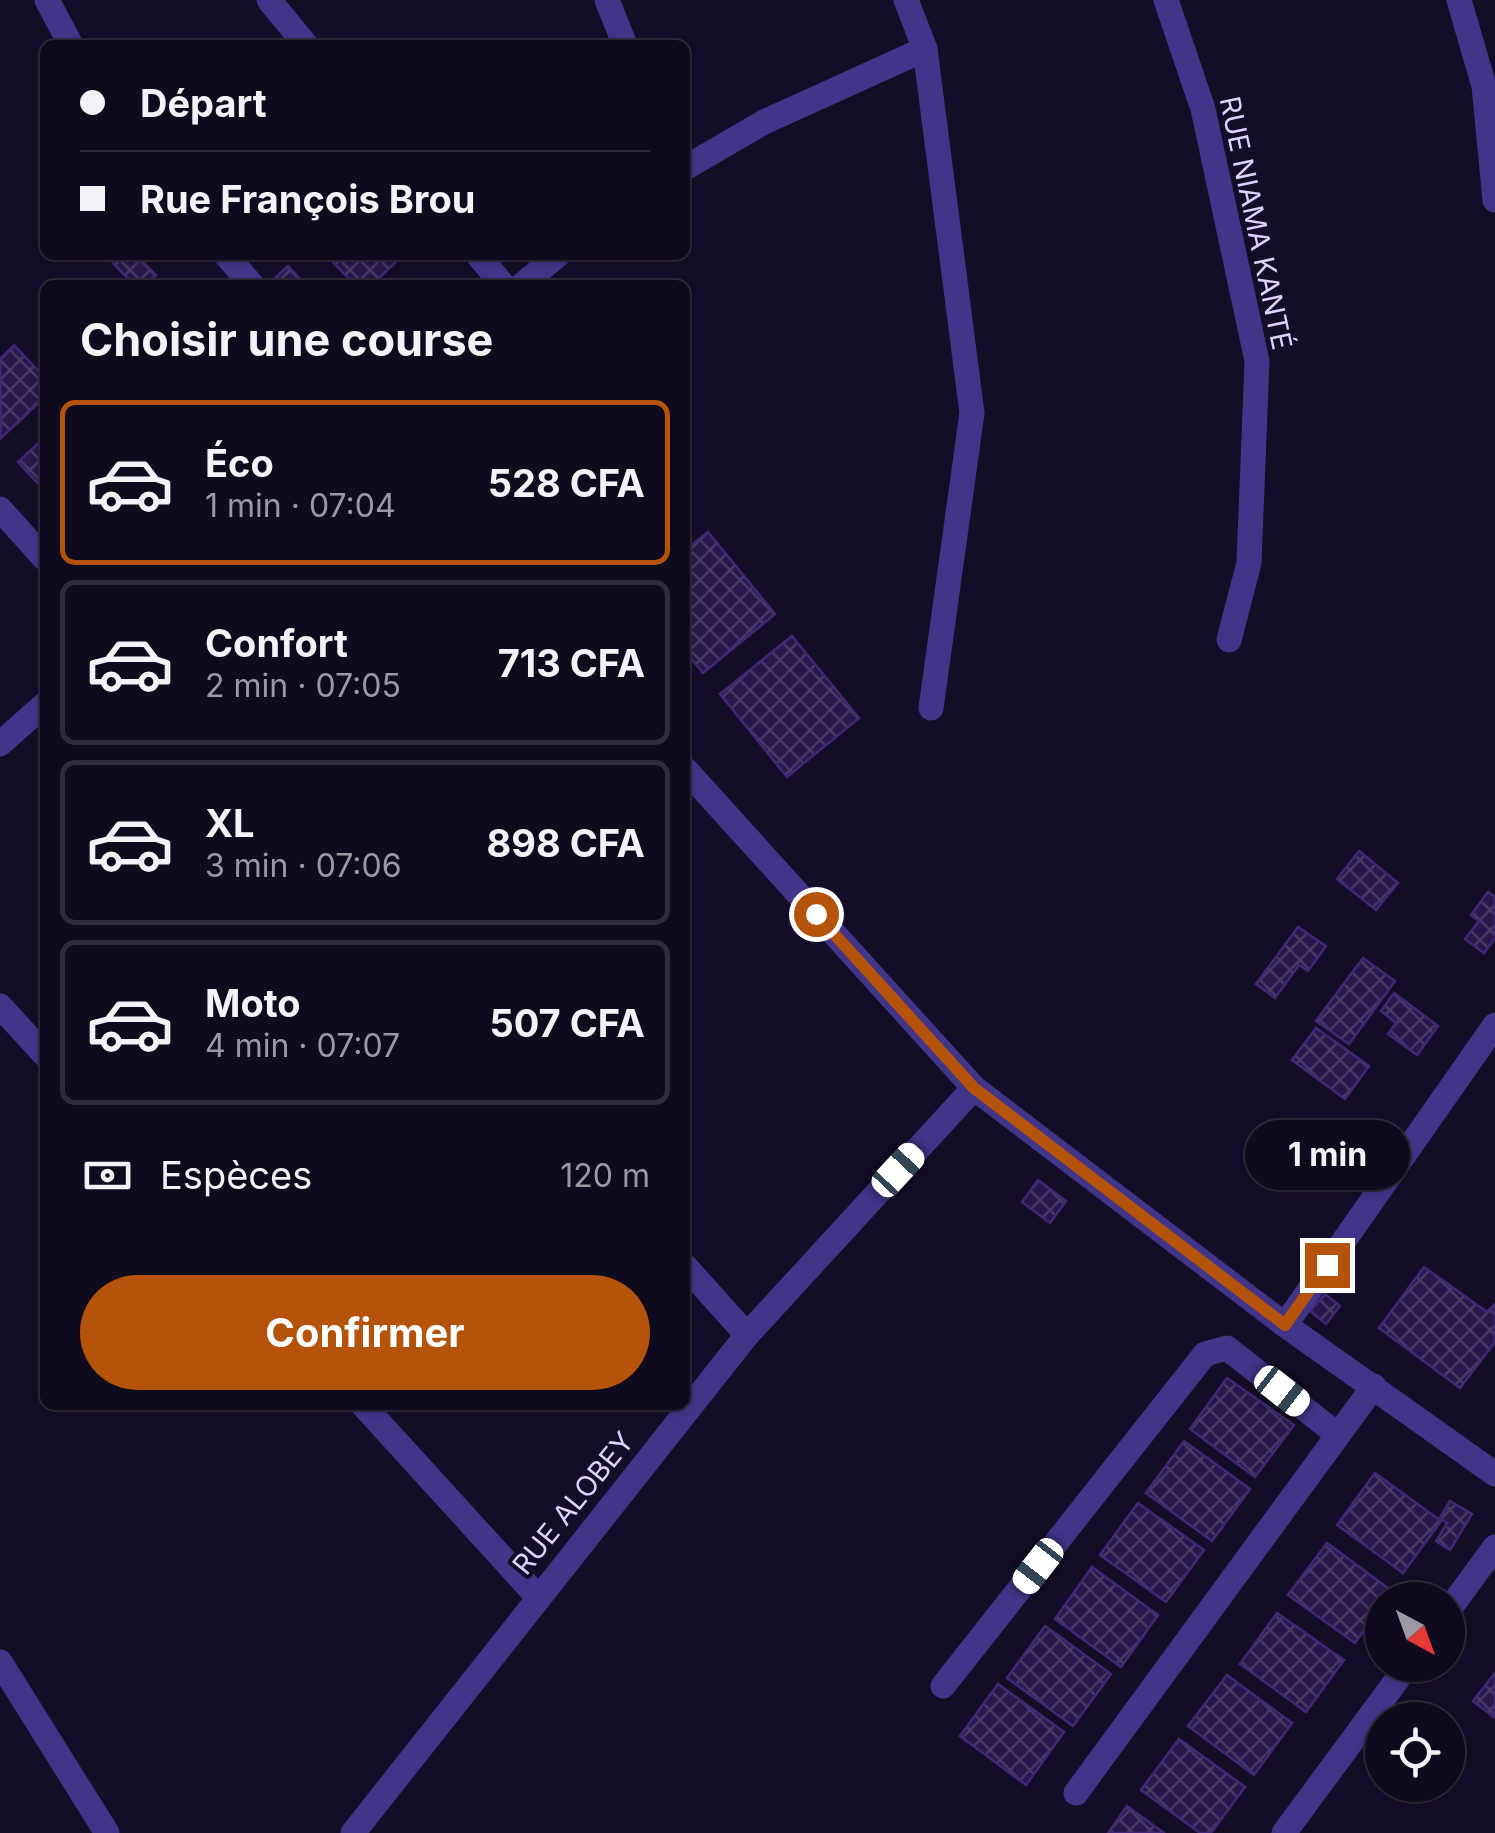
<!DOCTYPE html>
<html lang="fr">
<head>
<meta charset="utf-8">
<style>
  :root { --surface:#0f0a1d; --page:#1d182a; --text:#f1f3f6; --muted:#9b9aa4; --line:#2f2b3b; --accent:#b45309 }
  body { margin:0; font-family:Inter,sans-serif; background:var(--page); color:var(--text); height:100vh; display:flex; flex-direction:column; font-size:38px; white-space:nowrap }
  * { box-sizing:border-box; margin:0 }
  p { font-size:32px; color:var(--muted) }
  .icon { flex:none; width:55px; height:55px; fill:none; stroke:currentColor; stroke-width:2; stroke-linecap:round; stroke-linejoin:round }
  .map { position:relative; flex:1; overflow:hidden }
  .details { position:absolute; left:40px; top:280px; width:650px; height:1130px; display:flex; flex-direction:column; background:var(--surface); border-radius:15px; box-shadow:0 2px 8px #0004,0 0 0 2px var(--line) }
  .details>* { flex:none }
  .hud { position:absolute; left:40px; top:40px; width:650px; height:220px; border-radius:15px; box-shadow:0 2px 8px #0004,0 0 0 2px var(--line); display:grid; align-content:center; height:220px; padding:0 40px; background:var(--surface) }
  .needle { width:65px; rotate:139deg }
  .controls { position:absolute; left:1365px; top:1582px; display:grid; gap:20px }
  .controls a { display:grid; place-items:center; width:100px; height:100px; border-radius:50%; background:var(--surface); box-shadow:0 2px 8px #0004,0 0 0 2px var(--line); font-size:50px }
  .end { position:absolute; width:45px; height:45px; margin:-22px; border:12px solid #b45309; background:#fff; box-shadow:0 0 0 5px #fff }
  .from { border-radius:50% }
  .bubble { position:absolute; height:70px; border-radius:35px; background:var(--surface); box-shadow:0 2px 8px #0004,0 0 0 2px var(--line); font-size:32px; font-weight:700; line-height:70px; text-align:center }
  .car { position:absolute; width:30px; height:60px; margin:-30px -15px; border-radius:12px; box-shadow:0 0 8px 2px #0007; background:linear-gradient(#fff 24%,#345 0 40%,#fff 0 76%,#345 0 86%,#fff 0) }
  .hud b { display:flex; align-items:center; gap:35px; height:95px; font-size:38px }
  .hud b+b { border-top:2px solid var(--line) }
  .hud i { width:25px; height:25px; background:var(--text) }
  ul { padding:0; list-style:none }
  li { display:flex; align-items:center; gap:30px; height:165px; margin:0 20px 15px; padding:0 20px; border:5px solid var(--line); border-radius:15px }
  li div { flex:1 }
  li b { display:block; font-size:38px }
  li em { font-style:normal; font-weight:700 }
  li.selected { border-color:var(--accent) }
  li>.icon { width:90px; height:90px; stroke-width:1.5 }
  h2 { padding:0 40px; font-size:45px; line-height:120px }
  .pay { display:flex; align-items:center; gap:25px; height:110px; padding:0 40px; font-size:38px }
  .pay p { margin-inline-start:auto }
  .cta { display:flex; gap:20px; margin-top:auto; padding:20px 40px }
  .cta a { flex:1; height:115px; border-radius:60px; background:var(--accent); color:#fff; font-size:40px; font-weight:700; line-height:115px; text-align:center }
  .map>svg:first-child { display:block }
</style>
</head>
<body>
<div class="map">
<svg width="1495" height="1833" viewBox="0 0 1495 1833">
  <defs>
    <pattern id="building-cross-hatch" width="8" height="8" patternUnits="userSpaceOnUse" patternTransform="scale(2.5)"><rect width="8" height="8" fill="#271849"/><path d="M0 0l8 8M0 8l8-8" fill="none" stroke="#463964"/></pattern>
  </defs>
  <rect width="100%" height="100%" fill="#140d27"/>
  <!-- building -->
  <g fill="url(#building-cross-hatch)" stroke="#402877" stroke-width="2.5">
    <path d="M121 255H136L156 275 146 285H134L113 263Z"/>
    <path d="M326 255H403L372 285H355Z"/>
    <path d="M288 266 306 285H283L276 277Z"/>
    <path d="M14 345 45 378V397L1 438 0 359Z"/>
    <path d="M45 437V491L18 462Z"/>
    <path d="M708 532 775 614 703 673 685 651V550Z"/>
    <path d="M792 636 859 718 787 777 720 694Z"/>
    <path d="M1359 851 1398 883 1376 910 1337 879Z"/>
    <path d="M1488 892 1495 897V938L1484 953 1465 939 1479 921 1471 915Z"/>
    <path d="M1298 927 1326 946 1308 971 1299 965 1275 998 1256 984Z"/>
    <path d="M1363 958 1395 981 1349 1044 1316 1021Z"/>
    <path d="M1394 993 1438 1026 1417 1055 1388 1034 1396 1023 1381 1011Z"/>
    <path d="M1316 1028 1369 1066 1345 1099 1292 1060Z"/>
    <path d="M1038 1180 1066 1201 1050 1223 1022 1202Z"/>
    <path d="M1424 1267 1487 1312 1495 1304V1342L1460 1388 1379 1328Z"/>
    <path d="M1325 1294 1340 1306 1326 1324 1310 1311Z"/>
    <path d="M1227 1378 1294 1425 1255 1477 1190 1429Z"/>
    <path d="M1184 1441 1250 1489 1212 1541 1146 1493Z"/>
    <path d="M1375 1473 1441 1521 1403 1573 1337 1525Z"/>
    <path d="M1450 1501 1472 1514 1450 1550 1436 1541 1447 1523 1440 1518Z"/>
    <path d="M1138 1503 1204 1550 1166 1602 1100 1555Z"/>
    <path d="M1327 1543 1392 1591 1355 1643 1288 1595Z"/>
    <path d="M1092 1567 1158 1615 1121 1667 1055 1619Z"/>
    <path d="M1277 1613 1344 1660 1306 1712 1240 1664Z"/>
    <path d="M1045 1626 1111 1674 1073 1726 1007 1678Z"/>
    <path d="M1495 1673V1718L1473 1701Z"/>
    <path d="M1227 1675 1292 1723 1254 1775 1188 1726Z"/>
    <path d="M998 1684 1064 1732 1026 1785 960 1736Z"/>
    <path d="M1179 1739 1245 1787 1211 1833H1200L1141 1790Z"/>
    <path d="M1127 1806 1164 1833H1108Z"/>
  </g>
  <g fill="none" stroke-linecap="round" stroke-linejoin="round">
    <!-- minor -->
    <g stroke="#403589" stroke-width="25">
      <path d="M47 0 71 45"/>
      <path d="M269 0 306 45"/>
      <path d="M607 0 625 45"/>
      <path d="M906 0 925 49 972 413 931 708"/>
      <path d="M1166 0 1203 109 1257 361 1249 563 1229 640"/>
      <path d="M1459 0 1484 86 1495 200"/>
      <path d="M685 168 764 122 925 49"/>
      <path d="M226 255 252 285"/>
      <path d="M478 255 503 285"/>
      <path d="M522 285 558 255"/>
      <path d="M0 509 45 559"/>
      <path d="M0 744 45 704"/>
      <path d="M685 769 974 1088 1285 1325 1495 1474"/>
      <path d="M0 1006 45 1055"/>
      <path d="M685 1266 747 1335"/>
      <path d="M1285 1325 1495 1025"/>
      <path d="M363 1405 537 1596"/>
      <path d="M1448 1611 1495 1547"/>
      <path d="M0 1662 107 1833"/>
      <path d="M943 1686 1205 1354 1227 1348 1338 1435"/>
      <path d="M1076 1793 1374 1386"/>
      <path d="M353 1833 747 1335 974 1088"/>
      <path d="M1284 1833 1408 1665"/>
    </g>
  </g>
  <g fill="none" stroke-linecap="round" stroke-linejoin="round">
    <!-- route -->
    <path stroke="#b45309" stroke-width="12" d="M816 914 974 1088 1285 1325 1327 1265"/>
  </g>
  <g text-anchor="middle" dominant-baseline="central" stroke-width="8" stroke-linejoin="round" paint-order="stroke">
    <!-- street labels -->
    <g font-size="28" fill="#ddd3ff" stroke="#140d27">
      <text transform="translate(1256 223) rotate(78)">RUE NIAMA KANTÉ</text>
      <text transform="translate(573 1503) rotate(-51)">RUE ALOBEY</text>
    </g>
  </g>
</svg>
<div class="controls">
<a><svg class="needle" viewBox="-14 -14 28 28"><path d="M0-13l5 13h-10z" fill="#e53935"/><path d="M0 13l5-13h-10z" fill="#9b9aa4"/></svg></a>
<a><svg class="icon" aria-label="locate" viewBox="0 0 24 24"><circle cx="12" cy="12" r="6"/><path d="M12 2v4M12 18v4M2 12h4M18 12h4"/></svg></a>
</div>
<i class="end from" style="left:816px;top:914px"></i>
<i class="end" style="left:1327px;top:1265px"></i>
<div class="bubble" style="left:1245px;top:1120px;width:165px">1 min</div>
<i class="car" style="left:898px;top:1170px;rotate:43deg"></i>
<i class="car" style="left:1282px;top:1391px;rotate:128deg"></i>
<i class="car" style="left:1038px;top:1566px;rotate:218deg"></i>
<div class="hud">
<b><i class="from"></i>Départ</b>
<b><i></i>Rue François Brou</b>
</div>
<section class="details">
<h2>Choisir une course</h2>
<ul>
<li class="selected"><svg class="icon" aria-label="car" viewBox="0 0 24 24"><path d="M5 17H2v-5l4-1 3-4h7l3 4 3 1v5h-3M9 17h6M6 11h13"/><circle cx="7" cy="17" r="2"/><circle cx="17" cy="17" r="2"/></svg><div><b>Éco</b><p>1 min · 07:04</p></div><em>528 CFA</em></li>
<li><svg class="icon" aria-label="car" viewBox="0 0 24 24"><path d="M5 17H2v-5l4-1 3-4h7l3 4 3 1v5h-3M9 17h6M6 11h13"/><circle cx="7" cy="17" r="2"/><circle cx="17" cy="17" r="2"/></svg><div><b>Confort</b><p>2 min · 07:05</p></div><em>713 CFA</em></li>
<li><svg class="icon" aria-label="car" viewBox="0 0 24 24"><path d="M5 17H2v-5l4-1 3-4h7l3 4 3 1v5h-3M9 17h6M6 11h13"/><circle cx="7" cy="17" r="2"/><circle cx="17" cy="17" r="2"/></svg><div><b>XL</b><p>3 min · 07:06</p></div><em>898 CFA</em></li>
<li><svg class="icon" aria-label="car" viewBox="0 0 24 24"><path d="M5 17H2v-5l4-1 3-4h7l3 4 3 1v5h-3M9 17h6M6 11h13"/><circle cx="7" cy="17" r="2"/><circle cx="17" cy="17" r="2"/></svg><div><b>Moto</b><p>4 min · 07:07</p></div><em>507 CFA</em></li>
</ul>
<div class="pay"><svg class="icon" aria-label="cash" viewBox="0 0 24 24"><path d="M3 7h18v10H3z"/><circle cx="12" cy="12" r="2"/></svg>Espèces<p>120 m</p></div>
<div class="cta"><a>Confirmer</a></div>
</section>
</div>
</body>
</html>
